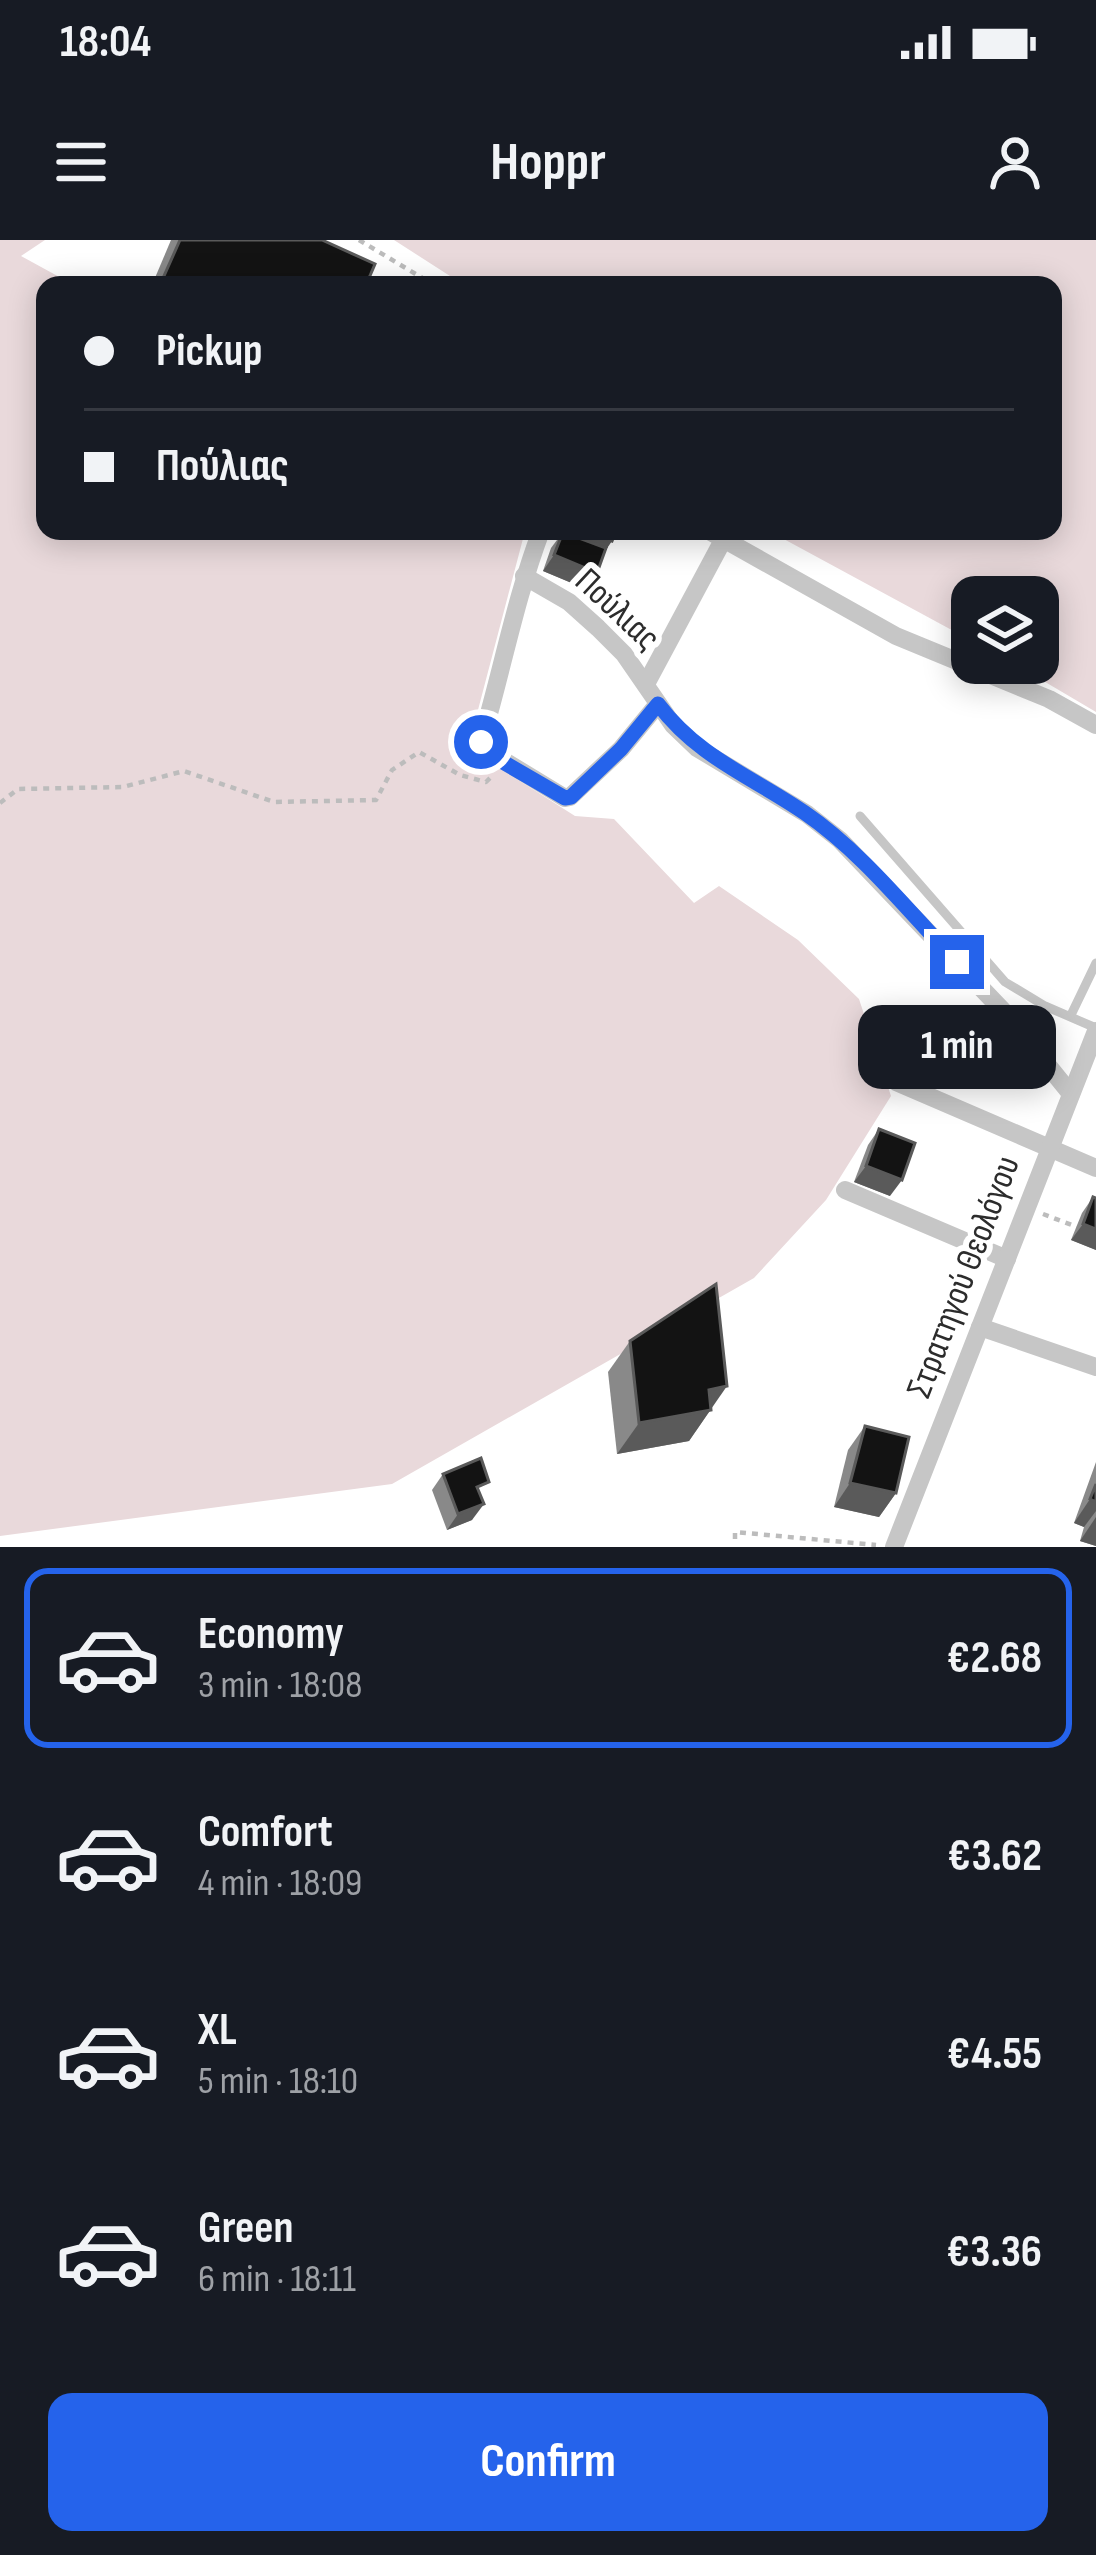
<!DOCTYPE html>
<html lang="en">
<head>
<meta charset="utf-8">
<style>
  :root { --surface:#171b24; --page:#20242c; --text:#f1f3f6; --muted:#9ea1a6; --line:#363941; --accent:#2563eb }
  body { margin:0; font-family:"Sofia Sans Condensed",sans-serif; background:var(--page); color:var(--text); height:100vh; display:flex; flex-direction:column; font-size:45px; white-space:nowrap }
  * { box-sizing:border-box; margin:0 }
  p { font-size:39px; color:var(--muted) }
  .icon { flex:none; width:66px; height:66px; fill:none; stroke:currentColor; stroke-width:2; stroke-linecap:round; stroke-linejoin:round }
  .map { position:relative; height:1307px; overflow:hidden }
  .drawer { display:flex; flex-direction:column; background:var(--surface); flex:1 }
  .drawer>* { flex:none }
  .guide { position:absolute; left:36px; top:36px; width:1026px; height:264px; border-radius:24px; box-shadow:0 6px 30px #0003; display:grid; align-content:center; height:264px; padding:0 48px; background:var(--surface) }
  .fabs { position:absolute; left:951px; top:336px; display:grid; gap:24px }
  .fabs a { display:grid; place-items:center; width:108px; height:108px; border-radius:24px; background:var(--surface); box-shadow:0 6px 30px #0003; font-size:60px }
  .end { position:absolute; width:54px; height:54px; margin:-27px; border:15px solid #2563eb; background:#fff; box-shadow:0 0 0 6px #fff }
  .from { border-radius:50% }
  .bubble { position:absolute; height:84px; border-radius:24px; background:var(--surface); box-shadow:0 6px 30px #0003; font-size:39px; font-weight:700; line-height:84px; text-align:center }
  .guide b { display:flex; align-items:center; gap:42px; height:114px; font-size:45px }
  .guide b+b { border-top:3px solid var(--line) }
  .guide i { width:30px; height:30px; background:var(--text) }
  ul { padding:21px 0 0; list-style:none }
  li { display:flex; align-items:center; gap:36px; height:180px; margin:0 24px 18px; padding:0 24px; border:6px solid transparent; border-radius:24px }
  li div { flex:1 }
  li b { display:block; font-size:45px }
  li em { font-style:normal; font-weight:700 }
  li.active { border-color:var(--accent) }
  li>.icon { width:108px; height:108px; stroke-width:1.5 }
  .button { display:flex; gap:24px; margin-top:auto; padding:24px 48px }
  .button a { flex:1; height:138px; border-radius:24px; background:var(--accent); color:#fff; font-size:48px; font-weight:700; line-height:138px; text-align:center }
  .status { display:flex; justify-content:space-between; align-items:center; height:84px; padding:0 60px; background:var(--surface); direction:ltr }
  .status svg { height:33px; fill:currentColor }
  header { display:flex; justify-content:space-between; align-items:center; height:156px; padding:0 48px; background:var(--surface); font-size:54px; font-weight:700 }
  .map>svg:first-child { display:block }
</style>
</head>
<body>
<div class="status"><b>18:04</b><svg viewBox="0 0 49 12"><path d="M0 12V9h3v3zM5 12V6h3v6zM10 12V3h3v9zM15 12V0h3v12zM26 1h20v11H26zM47 4h2v5h-2z"/></svg></div>
<header><svg class="icon" aria-label="menu" viewBox="0 0 24 24"><path d="M4 6h16M4 12h16M4 18h16"/></svg>Hoppr<svg class="icon" aria-label="person" viewBox="0 0 24 24"><circle cx="12" cy="8" r="4"/><path d="M4 21q1-7 8-7t8 7"/></svg></header>
<div class="map">
<svg width="1096" height="1307" viewBox="0 0 1096 1307">
  <rect width="100%" height="100%" fill="#fff"/>
  <!-- green -->
  <g fill="#e9d9db">
    <path d="M0 0H45L21 16 74 45H45V291H525L468 508 575 576 614 579 694 663 719 646 798 700 859 759 891 856 826 960 754 1038 392 1244 0 1296Z"/>
    <path d="M394 0H1096V472L1013 423H1038V357H972V401L769 291H1053V45H464Z"/>
  </g>
  <g fill="none" stroke-linecap="round" stroke-linejoin="round">
    <!-- path -->
    <g stroke="#bcbcbc" stroke-width="4.5" stroke-dasharray="6 6" stroke-linecap="butt">
      <path d="M359 0 434 45"/>
      <path d="M0 563 18 549 123 547 184 531 274 562 376 560 392 530 419 512 460 535 486 542 491 537"/>
      <path d="M1043 974 1077 987"/>
      <path d="M735 1299V1292L876 1305"/>
    </g>
    <!-- lane -->
    <g stroke="#c6c6c6" stroke-width="9">
      <path d="M860 576 1005 742 1045 766 1096 788"/>
      <path d="M1071 775 1096 723"/>
    </g>
    <!-- street -->
    <g stroke="#c6c6c6" stroke-width="18">
      <path d="M541 291C515 360 502 431 481 502L483 508 565 558 570 557 621 509 658 464"/>
      <path d="M709 291 896 396 1049 459 1096 485"/>
      <path d="M524 336 569 362 598 388 624 414 673 485 697 508 807 574 840 600 1007 775 1071 854"/>
      <path d="M646 444 722 302"/>
      <path d="M896 842 1096 928"/>
      <path d="M845 950 1007 1019"/>
      <path d="M980 1087 1096 1127"/>
      <path d="M894 1307 1096 791"/>
    </g>
  </g>
  <!-- wall -->
  <g fill="#898989">
    <path d="M171 0H322L366 45H152Z"/>
    <path d="M555 291H616L586 349 543 331 551 308 557 300 552 299Z"/>
    <path d="M879 889 890 956 854 942 868 905Z"/>
    <path d="M1093 957 1096 1010 1071 1000 1082 973Z"/>
    <path d="M630 1101 711 1169 689 1201 617 1214 608 1132Z"/>
    <path d="M865 1186 896 1253 879 1277 834 1267 848 1210Z"/>
    <path d="M1096 1222V1306L1080 1301 1084 1287 1074 1283Z"/>
    <path d="M443 1234 480 1255 472 1280 447 1290 432 1250Z"/>
  </g>
  <!-- shaded-wall -->
  <g fill="#5a5a5a">
    <path d="M557 291H586L612 301 601 317 563 292 557 300 552 299Z"/>
    <path d="M554 315 597 333 586 349 543 331Z"/>
    <path d="M866 926 902 940 890 956 854 942Z"/>
    <path d="M1083 984 1096 989V1010L1071 1000Z"/>
    <path d="M727 1146 689 1201 617 1214 639 1183 709 1150Z"/>
    <path d="M850 1243 896 1253 879 1277 834 1267Z"/>
    <path d="M1090 1259 1096 1262V1271L1084 1287 1074 1283Z"/>
    <path d="M484 1264 472 1280 447 1290 458 1274Z"/>
    <path d="M1096 1277V1306L1080 1301Z"/>
  </g>
  <!-- building -->
  <g fill="#131313" stroke="#5a5a5a" stroke-width="3">
    <path d="M180 0H322L375 24 366 45H160Z"/>
    <path d="M586 291H616L612 301Z"/>
    <path d="M563 292 606 308 597 333 554 315Z"/>
    <path d="M879 889 915 903 902 940 866 926Z"/>
    <path d="M1093 957 1096 958V989L1083 984Z"/>
    <path d="M716 1044 727 1146 709 1150 711 1170 639 1183 630 1101Z"/>
    <path d="M865 1186 909 1197 896 1253 850 1243Z"/>
    <path d="M481 1218 489 1242 477 1247 484 1264 458 1274 443 1234Z"/>
    <path d="M1096 1244V1262L1090 1259Z"/>
  </g>
  <g fill="none" stroke-linecap="round" stroke-linejoin="round">
    <!-- route -->
    <path stroke="#2563eb" stroke-width="15" d="M481 502 489 514 565 558 571 557 621 509 658 464C699 518 751 536 805 573 862 612 909 672 957 722"/>
  </g>
  <g text-anchor="middle" dominant-baseline="central" stroke-width="12" stroke-linejoin="round" paint-order="stroke">
    <!-- street labels -->
    <g font-size="36" fill="#2c2c2c" stroke="#fff">
      <text transform="translate(617 370) rotate(43)">Πούλιας</text>
      <text transform="translate(964 1037) rotate(-69)">Στρατηγού Θεολόγου</text>
    </g>
  </g>
</svg>
<div class="fabs">
<a><svg class="icon" aria-label="layers" viewBox="0 0 24 24"><path d="M12 4l9 5-9 5-9-5zM3 14l9 5 9-5"/></svg></a>
</div>
<i class="end from" style="left:481px;top:502px"></i>
<i class="end" style="left:957px;top:722px"></i>
<div class="bubble" style="left:858px;top:765px;width:198px">1 min</div>
<div class="guide">
<b><i class="from"></i>Pickup</b>
<b><i></i>Πούλιας</b>
</div>
</div>
<section class="drawer">
<ul>
<li class="active"><svg class="icon" aria-label="car" viewBox="0 0 24 24"><path d="M5 17H2v-5l4-1 3-4h7l3 4 3 1v5h-3M9 17h6M6 11h13"/><circle cx="7" cy="17" r="2"/><circle cx="17" cy="17" r="2"/></svg><div><b>Economy</b><p>3 min · 18:08</p></div><em>€2.68</em></li>
<li><svg class="icon" aria-label="car" viewBox="0 0 24 24"><path d="M5 17H2v-5l4-1 3-4h7l3 4 3 1v5h-3M9 17h6M6 11h13"/><circle cx="7" cy="17" r="2"/><circle cx="17" cy="17" r="2"/></svg><div><b>Comfort</b><p>4 min · 18:09</p></div><em>€3.62</em></li>
<li><svg class="icon" aria-label="car" viewBox="0 0 24 24"><path d="M5 17H2v-5l4-1 3-4h7l3 4 3 1v5h-3M9 17h6M6 11h13"/><circle cx="7" cy="17" r="2"/><circle cx="17" cy="17" r="2"/></svg><div><b>XL</b><p>5 min · 18:10</p></div><em>€4.55</em></li>
<li><svg class="icon" aria-label="car" viewBox="0 0 24 24"><path d="M5 17H2v-5l4-1 3-4h7l3 4 3 1v5h-3M9 17h6M6 11h13"/><circle cx="7" cy="17" r="2"/><circle cx="17" cy="17" r="2"/></svg><div><b>Green</b><p>6 min · 18:11</p></div><em>€3.36</em></li>
</ul>
<div class="button"><a>Confirm</a></div>
</section>
</body>
</html>
